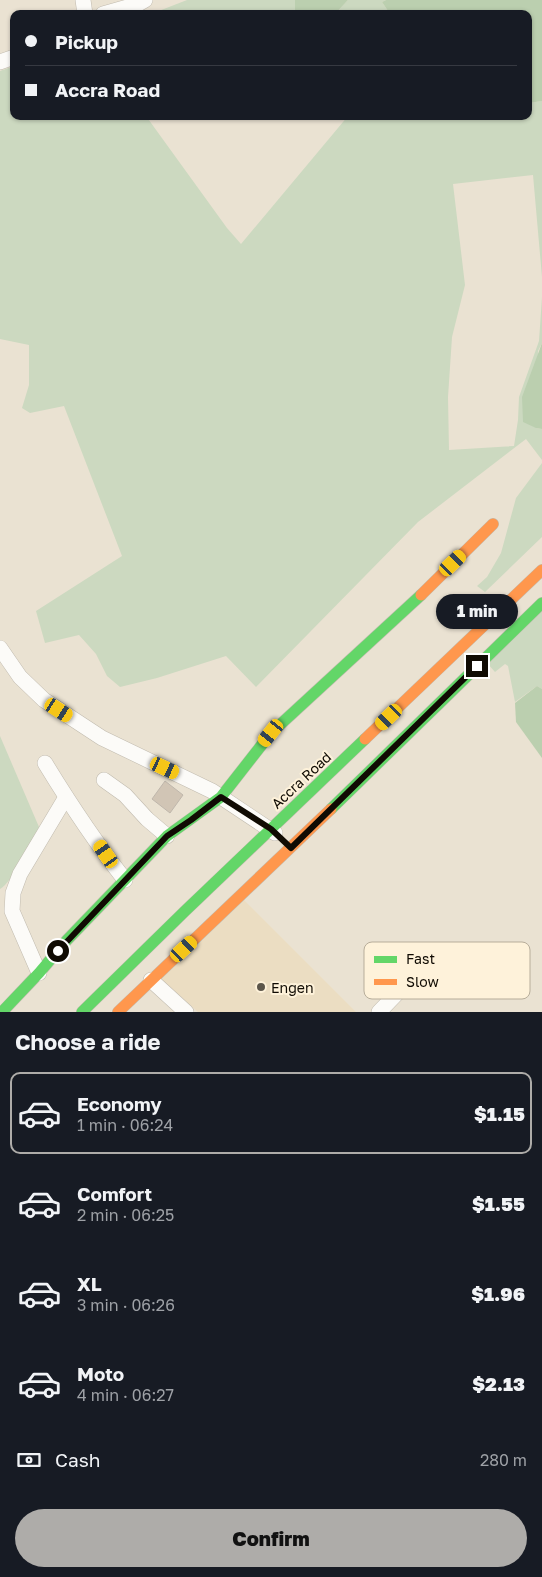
<!DOCTYPE html>
<html lang="en">
<head>
<meta charset="utf-8">
<style>
  :root { --surface:#171b24; --page:#20242c; --text:#f1f3f6; --muted:#9ea1a6; --line:#363941; --accent:#aeaca9 }
  body { margin:0; font-family:"Golos Text",sans-serif; background:var(--page); color:var(--text); height:100vh; display:flex; flex-direction:column; font-size:19px; white-space:nowrap }
  * { box-sizing:border-box; margin:0 }
  p { font-size:16px; color:var(--muted) }
  .icon { flex:none; width:28px; height:28px; fill:none; stroke:currentColor; stroke-width:2; stroke-linecap:round; stroke-linejoin:round }
  .map { position:relative; height:1012px; overflow:hidden }
  .details { display:flex; flex-direction:column; background:var(--surface); flex:1 }
  .details>* { flex:none }
  .hud { position:absolute; left:10px; top:10px; width:522px; height:110px; border-radius:10px; box-shadow:0 1px 4px #0004; display:grid; align-content:center; height:110px; padding:0 15px; background:var(--surface) }
  .end { position:absolute; width:22px; height:22px; margin:-11px; border:6px solid #100b03; background:#fff; box-shadow:0 0 0 2px #fff }
  .from { border-radius:50% }
  .bubble { position:absolute; height:35px; border-radius:18px; background:var(--surface); box-shadow:0 1px 4px #0004; font-size:16px; font-weight:800; line-height:35px; text-align:center }
  .car { position:absolute; width:15px; height:30px; margin:-15px -8px; border-radius:6px; box-shadow:0 0 4px 1px #0007; background:linear-gradient(#f5c518 24%,#345 0 40%,#f5c518 0 76%,#345 0 86%,#f5c518 0) }
  .hud b { display:flex; align-items:center; gap:18px; height:48px; font-size:19px }
  .hud b+b { border-top:1px solid var(--line) }
  .hud i { width:12px; height:12px; background:var(--text) }
  ul { padding:0; list-style:none }
  li { display:flex; align-items:center; gap:15px; height:82px; margin:0 10px 8px; padding:0 5px; border:2px solid transparent; border-radius:10px }
  li div { flex:1 }
  li b { display:block; font-size:19px }
  li em { font-style:normal; font-weight:800 }
  li.selected { border-color:var(--accent) }
  li>.icon { width:45px; height:45px; stroke-width:1.5 }
  h2 { padding:0 15px; font-size:22px; line-height:60px }
  .pay { display:flex; align-items:center; gap:12px; height:55px; padding:0 15px; font-size:19px }
  .pay p { margin-inline-start:auto }
  .action { display:flex; gap:10px; margin-top:auto; padding:10px 15px }
  .action a { flex:1; height:58px; border-radius:30px; background:var(--accent); color:#111; font-size:20px; font-weight:800; line-height:58px; text-align:center }
  .map>svg:first-child { display:block }
</style>
</head>
<body>
<div class="map">
<svg width="542" height="1012" viewBox="0 0 542 1012">
  <rect width="100%" height="100%" fill="#eae2d2"/>
  <!-- built -->
  <path fill="#ebddc2" d="M244 900 356 1012H198L161 979Z"/>
  <!-- green -->
  <g fill="#ccd9c0">
    <path d="M187 0H295V14H151Z"/>
    <path d="M348 0H386L382 2 390 14H335Z"/>
    <path d="M14 66V116H146L227 228 241 244 348 116H529V103L542 101V277L533 175 453 184 465 285 452 337 448 397 449 450 514 446 518 420 519 397 539 341 542 297V343L538 351 536 428 542 429V460L526 439 418 522 256 687 226 656 157 678 120 687 107 676 96 654 79 635 45 643 36 611 122 556 64 406 30 413 22 408 29 385V345L0 339V71Z"/>
    <path d="M542 463V537L485 592 477 586 487 577 501 553 516 498Z"/>
    <path d="M542 610V689L537 686 515 702 508 666 505 664 495 672 487 663Z"/>
    <path d="M0 736 39 827C32 841 12 883 0 889Z"/>
  </g>
  <!-- forest -->
  <g fill="#bbcfaf">
    <path d="M295 0H348L335 14H295Z"/>
    <path d="M386 0H542V101L529 103V14H390L382 2Z"/>
    <path d="M542 343V429L536 428 523 422 522 397Z"/>
    <path d="M537 686 542 689V758L516 722 515 703Z"/>
  </g>
  <!-- building -->
  <path fill="#d1c5b5" stroke="#bfb7ac" d="M165 781 183 795 170 813 152 799Z"/>
  <g fill="none" stroke-linecap="round" stroke-linejoin="round">
    <defs>
      <g id="street">
        <path d="M83 0 85 14"/>
        <path d="M103 14 138 4 145 0"/>
        <path d="M0 62 14 57"/>
        <path d="M0 648 20 677 44 700 102 738 212 791 275 833"/>
        <path d="M45 763C70 804 96 843 125 880"/>
        <path d="M104 780 125 795 147 819 167 836"/>
        <path d="M39 973 12 911 13 893 20 874 66 797"/>
        <path d="M151 980 186 1012"/>
        <path d="M379 1012 430 959"/>
      </g>
      <g id="fast">
        <path d="M331 809 542 603"/>
        <path d="M2 1012 39 973 67 940 167 836 221 797 271 733 421 595"/>
        <path d="M82 1012 184 912 365 739"/>
      </g>
      <g id="slow">
        <path d="M421 595 493 524"/>
        <path d="M365 739 542 570"/>
        <path d="M118 1012 331 809"/>
      </g>
    </defs>
    <!-- street casing -->
    <use href="#street" stroke="#c1bbaf" stroke-width="16"/>
    <!-- fast casing -->
    <use href="#fast" stroke="#c1bbaf" stroke-width="12"/>
    <!-- slow casing -->
    <use href="#slow" stroke="#c1bbaf" stroke-width="12"/>
    <!-- street -->
    <use href="#street" stroke="#fcfbf8" stroke-width="15"/>
    <!-- fast -->
    <use href="#fast" stroke="#63d668" stroke-width="11"/>
    <!-- slow -->
    <use href="#slow" stroke="#ff974d" stroke-width="11"/>
  </g>
  <g fill="none" stroke-linecap="round" stroke-linejoin="round">
    <!-- route -->
    <path stroke="#100b03" stroke-width="6" d="M58 951 167 836 191 820 221 797 271 829 291 848 477 666"/>
  </g>
  <!-- markers -->
  <circle fill="#5c564b" stroke="#fef2da" stroke-width="2" cx="261" cy="987" r="5"/>
  <g text-anchor="middle" dominant-baseline="central" stroke-width="4" stroke-linejoin="round" paint-order="stroke">
    <!-- street labels -->
    <g font-size="14" fill="#100b03" stroke="#fef2da">
      <text transform="translate(301 780) rotate(-43)">Accra Road</text>
    </g>
    <!-- poi labels -->
    <g font-size="14" fill="#100b03" stroke="#fef2da" text-anchor="start">
      <text x="271" y="987">Engen</text>
    </g>
  </g>
  <!-- legend -->
  <rect x="364" y="942" width="166" height="57" rx="8" fill="#fef2da" stroke="#b7ad9a" stroke-width="1"/>
  <rect x="374" y="956" width="23" height="7" fill="#63d668"/>
  <rect x="374" y="979" width="23" height="6" fill="#ff974d"/>
  <g font-size="14" fill="#100b03">
    <text x="406" y="964">Fast</text>
    <text x="406" y="987">Slow</text>
  </g>
</svg>
<i class="end from" style="left:58px;top:951px"></i>
<i class="end" style="left:477px;top:666px"></i>
<div class="bubble" style="left:436px;top:594px;width:82px">1 min</div>
<i class="car" style="left:453px;top:563px;rotate:46deg"></i>
<i class="car" style="left:59px;top:710px;rotate:123deg"></i>
<i class="car" style="left:389px;top:717px;rotate:226deg"></i>
<i class="car" style="left:271px;top:733px;rotate:219deg"></i>
<i class="car" style="left:165px;top:768px;rotate:115deg"></i>
<i class="car" style="left:106px;top:854px;rotate:325deg"></i>
<i class="car" style="left:184px;top:949px;rotate:47deg"></i>
<div class="hud">
<b><i class="from"></i>Pickup</b>
<b><i></i>Accra Road</b>
</div>
</div>
<section class="details">
<h2>Choose a ride</h2>
<ul>
<li class="selected"><svg class="icon" aria-label="car" viewBox="0 0 24 24"><path d="M5 17H2v-5l4-1 3-4h7l3 4 3 1v5h-3M9 17h6M6 11h13"/><circle cx="7" cy="17" r="2"/><circle cx="17" cy="17" r="2"/></svg><div><b>Economy</b><p>1 min · 06:24</p></div><em>$1.15</em></li>
<li><svg class="icon" aria-label="car" viewBox="0 0 24 24"><path d="M5 17H2v-5l4-1 3-4h7l3 4 3 1v5h-3M9 17h6M6 11h13"/><circle cx="7" cy="17" r="2"/><circle cx="17" cy="17" r="2"/></svg><div><b>Comfort</b><p>2 min · 06:25</p></div><em>$1.55</em></li>
<li><svg class="icon" aria-label="car" viewBox="0 0 24 24"><path d="M5 17H2v-5l4-1 3-4h7l3 4 3 1v5h-3M9 17h6M6 11h13"/><circle cx="7" cy="17" r="2"/><circle cx="17" cy="17" r="2"/></svg><div><b>XL</b><p>3 min · 06:26</p></div><em>$1.96</em></li>
<li><svg class="icon" aria-label="car" viewBox="0 0 24 24"><path d="M5 17H2v-5l4-1 3-4h7l3 4 3 1v5h-3M9 17h6M6 11h13"/><circle cx="7" cy="17" r="2"/><circle cx="17" cy="17" r="2"/></svg><div><b>Moto</b><p>4 min · 06:27</p></div><em>$2.13</em></li>
</ul>
<div class="pay"><svg class="icon" aria-label="cash" viewBox="0 0 24 24"><path d="M3 7h18v10H3z"/><circle cx="12" cy="12" r="2"/></svg>Cash<p>280 m</p></div>
<div class="action"><a>Confirm</a></div>
</section>
</body>
</html>
